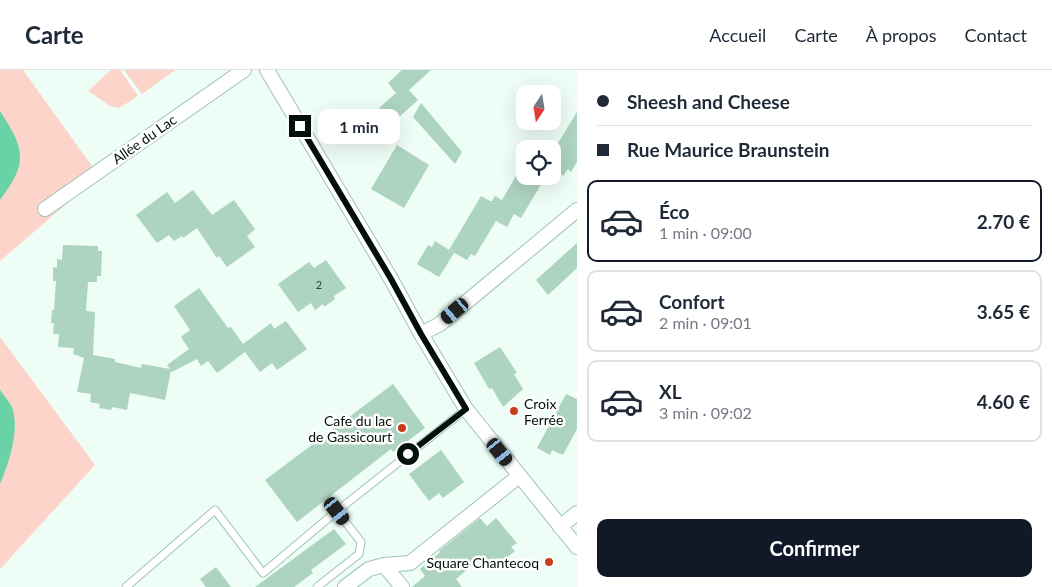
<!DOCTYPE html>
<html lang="fr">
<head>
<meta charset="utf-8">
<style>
  :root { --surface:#fff; --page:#f2f2f3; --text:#1f2937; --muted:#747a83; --line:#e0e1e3; --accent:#111827 }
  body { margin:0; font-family:Lato,sans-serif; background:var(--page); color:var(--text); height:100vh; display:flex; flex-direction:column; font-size:19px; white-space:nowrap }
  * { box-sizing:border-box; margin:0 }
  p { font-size:16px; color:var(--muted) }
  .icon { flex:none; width:28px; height:28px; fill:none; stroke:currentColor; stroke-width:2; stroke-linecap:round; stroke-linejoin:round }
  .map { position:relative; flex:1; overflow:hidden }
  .panel { display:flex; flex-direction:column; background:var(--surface); width:475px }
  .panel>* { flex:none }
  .top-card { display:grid; align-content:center; height:110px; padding:0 20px; background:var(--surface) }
  .needle { width:32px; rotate:192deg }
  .controls { position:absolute; left:516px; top:15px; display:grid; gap:10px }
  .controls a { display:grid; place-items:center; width:45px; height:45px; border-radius:10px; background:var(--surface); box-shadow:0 5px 20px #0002; font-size:25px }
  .end { position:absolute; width:22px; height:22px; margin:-11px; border:6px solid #030f09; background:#fff; box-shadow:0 0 0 2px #fff }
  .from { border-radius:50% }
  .bubble { position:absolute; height:35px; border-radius:10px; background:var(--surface); box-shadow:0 5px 20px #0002; font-size:16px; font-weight:700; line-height:35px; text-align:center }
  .car { position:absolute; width:15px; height:30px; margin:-15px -8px; border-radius:6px; box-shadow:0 0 4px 1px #0007; background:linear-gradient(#222 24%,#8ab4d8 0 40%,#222 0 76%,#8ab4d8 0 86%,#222 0) }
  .top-card b { display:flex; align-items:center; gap:18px; height:48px; font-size:19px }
  .top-card b+b { border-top:1px solid var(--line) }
  .top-card i { width:12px; height:12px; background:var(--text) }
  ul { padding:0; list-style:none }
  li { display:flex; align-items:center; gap:15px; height:82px; margin:0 10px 8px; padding:0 10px; border:2px solid var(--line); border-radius:10px }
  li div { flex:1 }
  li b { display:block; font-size:19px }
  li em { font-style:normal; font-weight:700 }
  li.current { border-color:var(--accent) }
  li>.icon { width:45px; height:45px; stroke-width:1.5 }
  .cta { display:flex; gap:10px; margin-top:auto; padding:10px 20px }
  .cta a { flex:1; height:58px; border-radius:10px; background:var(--accent); color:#fff; font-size:20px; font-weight:700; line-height:58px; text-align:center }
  header { display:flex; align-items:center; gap:30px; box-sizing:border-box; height:70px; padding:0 25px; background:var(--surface); border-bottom:1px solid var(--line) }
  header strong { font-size:24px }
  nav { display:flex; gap:28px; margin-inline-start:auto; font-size:18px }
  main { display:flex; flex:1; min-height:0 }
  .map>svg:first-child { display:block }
</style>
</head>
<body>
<header>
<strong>Carte</strong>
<nav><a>Accueil</a><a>Carte</a><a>À propos</a><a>Contact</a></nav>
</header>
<main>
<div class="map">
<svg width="577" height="517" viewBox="0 0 577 517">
  <rect width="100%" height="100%" fill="#eefdf6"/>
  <!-- green -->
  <g fill="#fcd4c9">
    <path d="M0 0H23L99 106 0 191Z"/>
    <path d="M111 0H120L138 26 119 38 110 36 88 21Z"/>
    <path d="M124 0H175L142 24Z"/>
    <path d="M0 267 95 395 0 499Z"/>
  </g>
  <!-- water -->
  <g fill="#6ad2a7">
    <path d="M0 41C10 57 24 76 19 96 16 108 7 120 0 130Z"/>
    <path d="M0 320C4 326 11 333 13 340 19 362 9 393 0 414Z"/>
  </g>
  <!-- building -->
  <g fill="#add3c1">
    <path d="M402 0H431L409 20 418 30 370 73 361 63 383 43 379 38 396 23 388 13Z"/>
    <path d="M421 33 462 82 455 94 413 47Z"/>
    <path d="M577 42V92L571 102 568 99 563 106 552 99V83Z"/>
    <path d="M397 75 429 95 404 138 371 119Z"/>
    <path d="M516 106H546L521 148 514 144 507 157 496 151 475 186 471 184 467 190 449 180 481 126 490 131H492L495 126 502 130Z"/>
    <path d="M193 120 212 145 234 130 255 159 247 166 255 177 227 197 219 186 217 188 197 158 183 168 182 166 174 171 169 165 157 173 136 145 167 122 175 133Z"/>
    <path d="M435 171 454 183 439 207 417 194 428 175 432 177Z"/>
    <path d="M577 173V198L548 225 536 210Z"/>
    <path d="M63 175 98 176V181H102L101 206H97V212H88L86 241 95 242 93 285 115 289V292L141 298 142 294 170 299 167 295 189 279 181 267 190 260 174 236 199 218 228 258 231 257 243 274 271 253 274 259 286 251 307 279 277 300 272 293 260 302 245 282 217 303 208 291 201 296 197 289 172 302 171 301 165 330 130 323 127 340 112 337 111 340 99 338 100 334 90 332 91 324 77 322 84 288 73 284 74 278 58 277 59 264H53L54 253H51L52 240H54L56 211H53V197L57 198V189L62 190Z"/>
    <path d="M326 190 346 218 334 226 335 229 324 237 323 234 315 240 311 233 298 242 278 214 309 192 314 198Z"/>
    <path d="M500 277 517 303 514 304 523 319 503 337 492 318 489 319 474 293Z"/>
    <path d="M393 314 425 358 393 382 391 379 297 452 265 410Z"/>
    <path d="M566 324 577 329V359L563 385 552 380 550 385 537 378Z"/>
    <path d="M441 380 464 412 443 428 439 423 429 431 409 404Z"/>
    <path d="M480 448 487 456 496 448 517 473 511 477 515 481 494 498 492 494 487 497 480 489 456 509 462 517H412L425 506 420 499 440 482 439 481Z"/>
    <path d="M334 459 346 474 311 500 313 503 294 517H255Z"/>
    <path d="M216 497 231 517H206L200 509Z"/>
  </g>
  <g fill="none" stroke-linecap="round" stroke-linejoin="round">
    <defs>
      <g id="lane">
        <path d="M126 517 215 440 263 503 337 441"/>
        <path d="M317 517 359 484 361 472 337 441 466 339"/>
      </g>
      <g id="street">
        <path d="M267 0 391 209 421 264 466 339 577 477"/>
        <path d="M45 139 244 0"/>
        <path d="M421 264 440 254 577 140"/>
        <path d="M560 457 577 443"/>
        <path d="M384 495 402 517"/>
        <path d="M345 517 369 499 384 495 410 493 519 406"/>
      </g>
    </defs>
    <!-- lane casing -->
    <use href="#lane" stroke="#9ec4b2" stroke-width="9"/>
    <!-- street casing -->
    <use href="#street" stroke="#9ec4b2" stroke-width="16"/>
    <!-- lane -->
    <use href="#lane" stroke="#fff" stroke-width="7"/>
    <!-- street -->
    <use href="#street" stroke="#fff" stroke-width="14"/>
  </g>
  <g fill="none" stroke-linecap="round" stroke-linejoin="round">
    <!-- route -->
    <path stroke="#030f09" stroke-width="6" d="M300 56 391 209 421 264 466 339 408 384"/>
  </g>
  <!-- markers -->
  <g fill="#c73d19" stroke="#fff" stroke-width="2">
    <circle cx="514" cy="341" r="5"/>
    <circle cx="402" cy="358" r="5"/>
    <circle cx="549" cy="492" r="5"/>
  </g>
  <g text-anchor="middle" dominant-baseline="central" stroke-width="5" stroke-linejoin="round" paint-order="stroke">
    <!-- number labels -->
    <g font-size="11" fill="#2e4037">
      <text x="319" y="214">2</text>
    </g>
    <!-- street labels -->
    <g font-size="14" fill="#030f09" stroke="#fff">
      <text transform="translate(144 69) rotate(-35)">Allée du Lac</text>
    </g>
    <!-- poi labels -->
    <g font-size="14" fill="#030f09" stroke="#fff" text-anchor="end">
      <text x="524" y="333" text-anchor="start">Croix<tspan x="524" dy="16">Ferrée</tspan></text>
      <text x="392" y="350">Cafe du lac<tspan x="392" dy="16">de Gassicourt</tspan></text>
      <text x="539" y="492">Square Chantecoq</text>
    </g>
  </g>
</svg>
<div class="controls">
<a><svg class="needle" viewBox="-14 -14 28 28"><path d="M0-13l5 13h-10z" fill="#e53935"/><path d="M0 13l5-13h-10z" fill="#747a83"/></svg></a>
<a><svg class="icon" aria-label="locate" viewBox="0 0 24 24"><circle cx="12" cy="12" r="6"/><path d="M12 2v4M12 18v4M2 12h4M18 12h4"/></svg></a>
</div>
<i class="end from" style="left:408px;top:384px"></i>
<i class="end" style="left:300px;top:56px"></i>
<div class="bubble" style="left:318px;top:39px;width:82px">1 min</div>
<i class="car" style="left:455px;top:241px;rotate:230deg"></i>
<i class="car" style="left:500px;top:382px;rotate:141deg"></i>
<i class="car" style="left:337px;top:441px;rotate:142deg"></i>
</div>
<section class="panel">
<div class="top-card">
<b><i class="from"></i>Sheesh and Cheese</b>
<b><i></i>Rue Maurice Braunstein</b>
</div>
<ul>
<li class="current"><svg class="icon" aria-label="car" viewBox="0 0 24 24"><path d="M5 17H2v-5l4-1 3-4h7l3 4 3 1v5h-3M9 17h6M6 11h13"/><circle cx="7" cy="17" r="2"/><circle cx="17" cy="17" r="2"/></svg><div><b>Éco</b><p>1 min · 09:00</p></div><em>2.70 €</em></li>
<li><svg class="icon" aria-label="car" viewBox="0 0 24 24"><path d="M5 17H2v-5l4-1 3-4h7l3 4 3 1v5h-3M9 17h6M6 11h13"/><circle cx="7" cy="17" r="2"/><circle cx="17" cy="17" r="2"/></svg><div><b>Confort</b><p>2 min · 09:01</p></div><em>3.65 €</em></li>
<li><svg class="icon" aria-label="car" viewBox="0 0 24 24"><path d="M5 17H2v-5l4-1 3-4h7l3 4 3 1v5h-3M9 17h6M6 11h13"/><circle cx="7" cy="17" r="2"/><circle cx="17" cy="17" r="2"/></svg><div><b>XL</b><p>3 min · 09:02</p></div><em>4.60 €</em></li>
</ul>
<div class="cta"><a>Confirmer</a></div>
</section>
</main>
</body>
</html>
